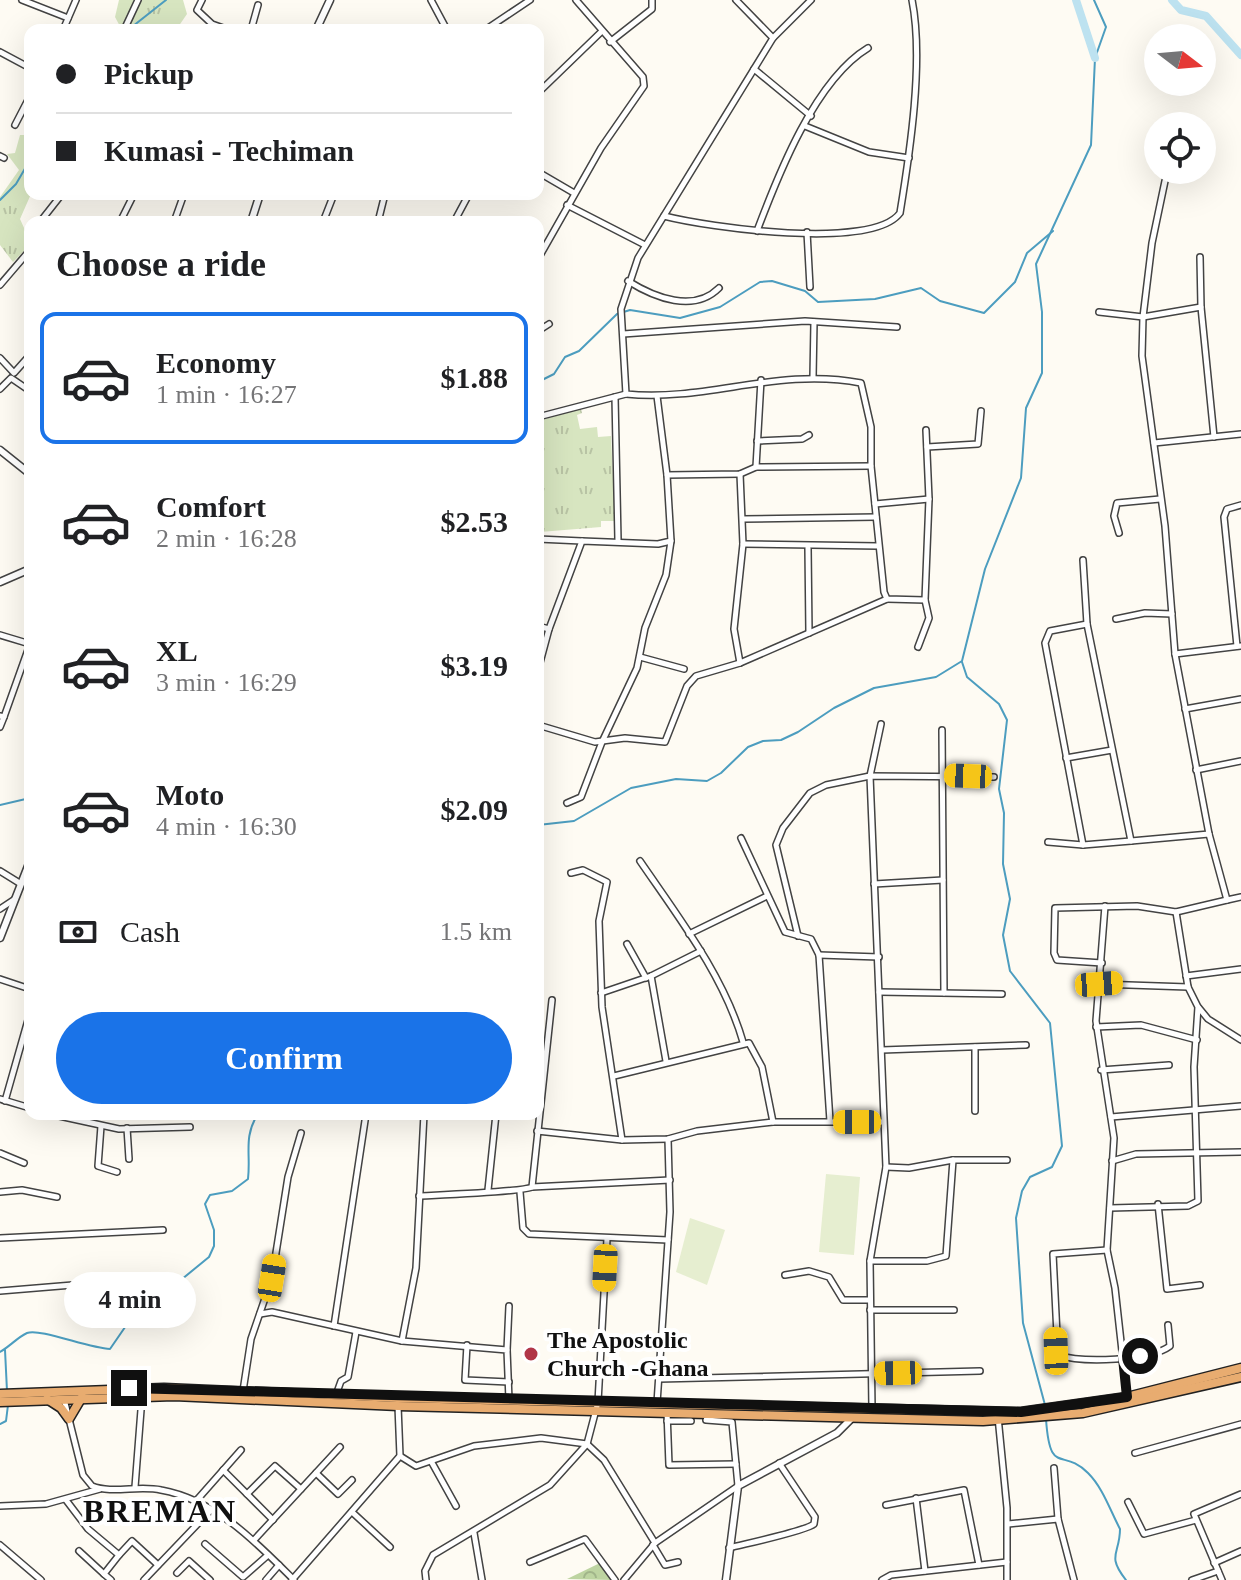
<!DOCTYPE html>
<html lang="en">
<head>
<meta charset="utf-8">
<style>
  :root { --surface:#fff; --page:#f2f2f2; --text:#202124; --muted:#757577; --line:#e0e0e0; --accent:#1a73e8 }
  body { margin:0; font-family:Georgia,serif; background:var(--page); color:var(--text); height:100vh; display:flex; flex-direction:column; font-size:30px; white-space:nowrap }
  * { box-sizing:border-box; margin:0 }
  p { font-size:26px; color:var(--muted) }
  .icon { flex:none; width:44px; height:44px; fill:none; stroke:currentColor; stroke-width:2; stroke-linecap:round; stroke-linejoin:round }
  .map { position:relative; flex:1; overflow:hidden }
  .side { position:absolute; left:24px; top:216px; width:520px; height:904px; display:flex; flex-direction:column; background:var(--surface); border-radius:16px; box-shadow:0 8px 32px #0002 }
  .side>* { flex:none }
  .top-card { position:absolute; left:24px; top:24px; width:520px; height:176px; border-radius:16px; box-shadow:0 8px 32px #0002; display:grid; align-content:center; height:176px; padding:0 32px; background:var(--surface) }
  .needle { width:52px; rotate:106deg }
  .buttons { position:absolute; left:1144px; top:24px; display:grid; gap:16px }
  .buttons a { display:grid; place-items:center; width:72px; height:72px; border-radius:50%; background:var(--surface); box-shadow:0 8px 32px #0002; font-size:40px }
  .end { position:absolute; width:36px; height:36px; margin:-18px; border:10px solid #101010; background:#fff; box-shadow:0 0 0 4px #fff }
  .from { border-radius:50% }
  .bubble { position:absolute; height:56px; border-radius:28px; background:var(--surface); box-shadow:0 8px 32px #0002; font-size:26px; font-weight:800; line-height:56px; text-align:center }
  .car { position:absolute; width:24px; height:48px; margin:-24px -12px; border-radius:10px; box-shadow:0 0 6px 2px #0007; background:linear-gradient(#f5c518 24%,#345 0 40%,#f5c518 0 76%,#345 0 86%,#f5c518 0) }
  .top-card b { display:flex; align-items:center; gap:28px; height:76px; font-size:30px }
  .top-card b+b { border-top:2px solid var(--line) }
  .top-card i { width:20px; height:20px; background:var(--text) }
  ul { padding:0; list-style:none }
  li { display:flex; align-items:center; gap:24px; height:132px; margin:0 16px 12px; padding:0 16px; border:4px solid transparent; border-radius:16px }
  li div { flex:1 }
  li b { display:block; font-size:30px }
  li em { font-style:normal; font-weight:800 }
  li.selected { border-color:var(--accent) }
  li>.icon { width:72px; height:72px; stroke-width:1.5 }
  h2 { padding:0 32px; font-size:36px; line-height:96px }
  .pay { display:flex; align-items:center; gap:20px; height:88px; padding:0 32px; font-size:30px }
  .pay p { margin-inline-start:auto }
  .button { display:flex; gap:16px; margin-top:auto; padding:16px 32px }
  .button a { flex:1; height:92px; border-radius:48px; background:var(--accent); color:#fff; font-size:32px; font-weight:800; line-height:92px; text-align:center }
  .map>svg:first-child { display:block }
</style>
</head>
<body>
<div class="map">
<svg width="1241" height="1580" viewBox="0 0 1241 1580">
  <defs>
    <pattern id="grass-tufts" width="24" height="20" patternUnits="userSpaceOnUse" patternTransform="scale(2)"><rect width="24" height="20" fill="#d7e5c0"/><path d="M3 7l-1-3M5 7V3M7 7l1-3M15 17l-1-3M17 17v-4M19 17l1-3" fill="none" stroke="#b8c3a4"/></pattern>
    <pattern id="forest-crowns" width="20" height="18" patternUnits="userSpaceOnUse" patternTransform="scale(2)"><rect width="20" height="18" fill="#bdd4a1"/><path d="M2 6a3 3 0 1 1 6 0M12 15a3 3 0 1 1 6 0" fill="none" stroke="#a1b58a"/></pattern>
  </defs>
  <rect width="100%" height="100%" fill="#fefbf3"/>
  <!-- grass -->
  <g fill="url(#grass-tufts)">
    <path d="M119 0H183L187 14 176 30H122L115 17Z"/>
    <path d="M20 135H30L31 194 20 219 25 230 30 226V245L13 262 0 245V197L19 170 7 154 15 153Z"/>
    <path d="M581 409 582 413 577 415 580 429 597 427 598 437 611 436 615 521H601V527L540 532 538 421Z"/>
  </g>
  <!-- forest -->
  <path fill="url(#forest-crowns)" d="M600 1563 612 1580 567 1579Z"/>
  <!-- pitch -->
  <g fill="#e6eed0">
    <path d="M826 1174 860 1177 854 1255 819 1252Z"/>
    <path d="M690 1218 725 1230 707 1285 676 1272Z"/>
  </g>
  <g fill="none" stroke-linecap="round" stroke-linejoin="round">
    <!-- stream -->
    <g stroke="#4c9dbf" stroke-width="2">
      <path d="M128 30 166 0"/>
      <path d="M0 200 16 184 30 160"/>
      <path d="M538 382 554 374 565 357 579 351 617 314 630 310 680 318 720 307 760 282 772 281 805 291 818 302 875 299 921 288 940 301 984 313 1015 282 1027 253 1053 231"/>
      <path d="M962 662 967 677 999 704 1007 720 999 789 1004 813 1003 864 1010 899 1003 935 1010 971 1050 1023 1062 1146 1052 1167 1030 1177 1022 1191 1016 1218 1023 1323 1045 1405"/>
      <path d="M0 805 30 798"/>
      <path d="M538 825 574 821 631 788 676 779 707 781 721 773 748 747 763 741 781 740 798 732 834 708 874 688 936 677 962 661 985 569 1021 478 1026 408 1042 373V312L1036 264 1091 145 1095 58 1106 27 1094 0"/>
      <path d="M5 1350 7 1391"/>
      <path d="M0 1352C9 1347 18 1337 27 1333 40 1328 88 1348 110 1349L143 1301 165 1293 209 1257 214 1246V1230L205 1204 210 1195 232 1191 248 1179C251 1154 243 1137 258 1114"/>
      <path d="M1046 1419C1050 1477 1062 1447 1088 1473 1103 1488 1110 1510 1120 1529 1120 1554 1106 1555 1126 1580"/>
      <path d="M0 1424 6 1421 8 1405"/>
    </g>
    <!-- river -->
    <g stroke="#bde2f0" stroke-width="8">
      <path d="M1076 0 1095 58"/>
      <path d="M1172 0 1181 10 1206 16 1241 55"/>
    </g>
    <defs>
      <g id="minor">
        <path d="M22 0 68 18"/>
        <path d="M202 0 197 10 212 24 229 30"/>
        <path d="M431 0 447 30"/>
        <path d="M736 0 773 38"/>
        <path d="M811 0 773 38 638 258 621 309 626 394C708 402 777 367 861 383L871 427V466L884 592 887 599 925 600"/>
        <path d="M63 30 76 0"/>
        <path d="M124 30 138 0"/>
        <path d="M251 30 258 5"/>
        <path d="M485 30 530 0"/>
        <path d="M610 42 652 9V0"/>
        <path d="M0 52 30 68"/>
        <path d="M754 69 811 116"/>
        <path d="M538 93 601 32"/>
        <path d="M15 125 30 96"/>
        <path d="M805 126 869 152 909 158"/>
        <path d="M0 156 4 158"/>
        <path d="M538 172 574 193"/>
        <path d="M1165 181 1152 243 1143 317 1142 356 1165 526 1175 654 1209 834 1227 900 1241 897"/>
        <path d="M567 205 645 245"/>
        <path d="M664 216C707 227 872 251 900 213 910 152 924 60 912 0"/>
        <path d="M40 222 62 194"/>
        <path d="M120 222 134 194"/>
        <path d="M174 222 184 194"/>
        <path d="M323 222 334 194"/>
        <path d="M378 222 385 194"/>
        <path d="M454 222 469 194"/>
        <path d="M757 231C778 175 815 80 868 48"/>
        <path d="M807 232 810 287"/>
        <path d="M1200 257 1201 307 1214 437"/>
        <path d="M538 259 601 148 644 86 643 77 576 0"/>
        <path d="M628 281C655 298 694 313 719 288"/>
        <path d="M0 285 30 250"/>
        <path d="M1099 312 1143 317 1201 307"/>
        <path d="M538 331 549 324"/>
        <path d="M623 334 805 321 897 327"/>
        <path d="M0 358 14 373 30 355"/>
        <path d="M813 377 814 322"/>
        <path d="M0 389 11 378 30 391"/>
        <path d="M615 397 618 540"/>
        <path d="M538 417 626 394"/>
        <path d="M757 441 802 439 809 435"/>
        <path d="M1154 443 1241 434"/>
        <path d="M927 447 978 444 981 411"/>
        <path d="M756 467 761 380"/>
        <path d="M667 475 740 474 756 467 871 466"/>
        <path d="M875 504 929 499"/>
        <path d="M743 519 876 517"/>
        <path d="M1119 533 1114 516 1117 503 1160 499"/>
        <path d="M538 539 582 541"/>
        <path d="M743 544 878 546"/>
        <path d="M808 548 809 633"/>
        <path d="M1083 560 1087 624 1131 841 1209 834"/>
        <path d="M1116 619 1145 613 1172 614"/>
        <path d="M538 626 549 629"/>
        <path d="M0 635 30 644 4 717"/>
        <path d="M1237 646 1224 517 1227 509 1241 505"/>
        <path d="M918 647 929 618 925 600 929 499 926 430"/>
        <path d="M1175 654 1241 646"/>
        <path d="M640 657 684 669"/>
        <path d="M740 663 734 629 743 544 740 474"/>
        <path d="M538 670 549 629 582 541 658 544 671 541 667 475 657 396"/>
        <path d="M1185 709 1241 699"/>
        <path d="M0 716 4 717 0 727"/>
        <path d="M538 725 595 742 625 738 665 742 687 686 696 676 740 663 887 599"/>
        <path d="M942 730 944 993"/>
        <path d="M1066 758 1112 750"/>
        <path d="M1196 770 1241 761"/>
        <path d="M567 803 581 797 602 742 637 668 645 628 666 575 671 541"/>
        <path d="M741 838 785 932 811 939 819 955 830 1121"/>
        <path d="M1048 842 1083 845 1131 841"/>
        <path d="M1083 845 1045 643 1050 631 1087 624"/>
        <path d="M640 861C679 918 724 976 743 1042"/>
        <path d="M0 871 21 884"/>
        <path d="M571 873 583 870 607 882 599 921 602 1007 622 1140"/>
        <path d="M874 884 943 880"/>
        <path d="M1105 906 1096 1021 1114 1138 1107 1250 1115 1288 1127 1396"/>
        <path d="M0 909 15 899"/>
        <path d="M689 934 767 896"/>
        <path d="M798 936 776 845 783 828 810 793 826 785 870 776 994 777"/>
        <path d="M627 944 646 978"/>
        <path d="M819 955 879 957"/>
        <path d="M1102 963 1057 960 1054 953 1055 908 1137 906 1176 912 1227 900"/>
        <path d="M651 976 666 1061"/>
        <path d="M1186 976 1241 969"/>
        <path d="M0 979 30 989"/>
        <path d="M1099 984 1188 987"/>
        <path d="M879 992 1002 994"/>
        <path d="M601 993 651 976 701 951"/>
        <path d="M1199 1008 1208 1019 1241 1040"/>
        <path d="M1096 1027 1141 1025 1197 1040"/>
        <path d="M882 1050 1026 1045"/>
        <path d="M1101 1070 1169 1065"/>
        <path d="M614 1076 749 1043 762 1067 773 1122"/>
        <path d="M0 1099 30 1108"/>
        <path d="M5 1101 30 1013"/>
        <path d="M975 1111V1047"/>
        <path d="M50 1114 119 1129 190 1127"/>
        <path d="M1111 1117 1241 1106"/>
        <path d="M101 1126 98 1166 117 1172"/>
        <path d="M127 1128 129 1159"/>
        <path d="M537 1131 622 1140 668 1139 697 1131 773 1122H883"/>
        <path d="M0 1153 24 1163"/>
        <path d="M1112 1161 1136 1154 1241 1152"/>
        <path d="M886 1167 909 1168 953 1160H1007"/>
        <path d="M532 1187 670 1180"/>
        <path d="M488 1190 496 1114"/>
        <path d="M0 1192 22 1190 57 1197"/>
        <path d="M520 1192 523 1228 529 1234 668 1240"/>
        <path d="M419 1196C438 1195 522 1192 532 1187L552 1000"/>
        <path d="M1158 1204 1167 1289 1200 1285"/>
        <path d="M1110 1208 1188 1206 1198 1201 1194 1067 1198 1007 1188 987 1176 912"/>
        <path d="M0 1238 163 1230"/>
        <path d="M1107 1250 1053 1254 1058 1355C1082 1363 1150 1361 1170 1346L1168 1325"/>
        <path d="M870 1261H927L946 1256 953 1160"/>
        <path d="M785 1275 809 1271 829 1277 843 1300H870"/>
        <path d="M0 1291 133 1280"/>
        <path d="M870 1310H954"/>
        <path d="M260 1314 272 1312 402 1341 507 1350 509 1400"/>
        <path d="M334 1326 366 1114"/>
        <path d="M402 1341 416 1268 424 1114"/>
        <path d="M467 1345 465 1380 509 1382"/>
        <path d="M507 1350 509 1306"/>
        <path d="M659 1379 980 1371"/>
        <path d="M243 1391 251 1339 272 1278 288 1177 301 1133"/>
        <path d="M336 1395 341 1381 348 1377 356 1332"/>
        <path d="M64 1399 83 1475 92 1486C112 1494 139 1485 161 1490 216 1500 256 1542 294 1580"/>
        <path d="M657 1403 670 1212 668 1139"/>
        <path d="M872 1409 870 1261 886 1167 870 776 881 724"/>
        <path d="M667 1412 669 1465 736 1464"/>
        <path d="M998 1417 1007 1508V1580"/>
        <path d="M667 1421H691"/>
        <path d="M1135 1453 1241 1424"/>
        <path d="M400 1456 416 1466 474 1446 541 1438 587 1444 604 1460 655 1543"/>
        <path d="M431 1461 456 1506"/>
        <path d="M1054 1468 1058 1519"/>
        <path d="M223 1470 273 1520"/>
        <path d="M316 1473 338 1494 352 1480"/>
        <path d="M135 1487 142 1397"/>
        <path d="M247 1494 275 1466 301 1489"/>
        <path d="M916 1498 925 1571"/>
        <path d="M66 1500 88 1529 119 1555 132 1541 158 1565"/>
        <path d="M196 1501 241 1450"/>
        <path d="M1128 1502 1144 1534 1196 1520"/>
        <path d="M886 1505 964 1490 979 1565"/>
        <path d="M0 1506 46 1504 100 1489"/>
        <path d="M352 1512 390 1547"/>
        <path d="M1008 1524 1058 1519 1074 1580"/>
        <path d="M474 1533 482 1580"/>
        <path d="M254 1540 340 1447"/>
        <path d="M205 1544 243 1577 268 1555"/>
        <path d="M0 1545 41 1580"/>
        <path d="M653 1545 665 1565 678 1562"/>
        <path d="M729 1548C744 1544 806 1531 814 1524L815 1517 779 1463"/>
        <path d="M79 1551 104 1574"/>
        <path d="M530 1562 585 1539 615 1580"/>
        <path d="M1214 1563 1241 1551"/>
        <path d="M177 1573 189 1561 210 1580"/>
        <path d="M111 1580 104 1574 119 1555"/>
        <path d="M144 1580 211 1510"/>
        <path d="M266 1580 279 1565"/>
        <path d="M292 1580 400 1456 398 1406"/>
        <path d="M426 1580 425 1571 433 1555 550 1485 587 1444 598 1402 607 1239"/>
        <path d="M624 1580 655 1543 738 1486 732 1422 706 1420"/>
        <path d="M882 1580 891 1575 1007 1562"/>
        <path d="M1192 1580 1218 1571"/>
        <path d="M1222 1580 1194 1514 1241 1494"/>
      </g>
      <g id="tertiary">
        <path d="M316 30 330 0"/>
        <path d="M251 222 260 194"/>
        <path d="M0 450 30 474"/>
        <path d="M0 582 30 569"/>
        <path d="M0 938 30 861"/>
        <path d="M726 1580 738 1486 837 1433 852 1418"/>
      </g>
      <g id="trunk">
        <path d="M0 1394 164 1388 397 1398 1021 1412 1127 1397 1241 1368"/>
        <path d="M47 1399 61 1408 69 1419 82 1397"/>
        <path d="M0 1402 174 1396 398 1406 983 1421 1083 1413 1241 1377"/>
      </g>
    </defs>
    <!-- minor casing -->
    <use href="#minor" stroke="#434343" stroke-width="8"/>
    <!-- tertiary casing -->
    <use href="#tertiary" stroke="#434343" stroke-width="9"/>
    <!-- trunk casing -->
    <use href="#trunk" stroke="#212121" stroke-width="11"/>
    <!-- minor -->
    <use href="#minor" stroke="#fff" stroke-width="5"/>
    <!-- tertiary -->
    <use href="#tertiary" stroke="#fff" stroke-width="6"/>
    <!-- trunk -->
    <use href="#trunk" stroke="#e8ac70" stroke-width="8"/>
  </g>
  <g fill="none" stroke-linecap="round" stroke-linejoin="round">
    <!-- route -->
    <path stroke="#101010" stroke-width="10" d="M129 1388 1021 1412 1127 1397 1123 1358 1140 1356"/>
  </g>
  <!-- markers -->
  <circle fill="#b13648" stroke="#fff" stroke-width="3" cx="531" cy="1354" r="8"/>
  <g text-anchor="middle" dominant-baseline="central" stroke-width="8" stroke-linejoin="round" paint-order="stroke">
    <!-- poi labels -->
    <g font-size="24" font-weight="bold" fill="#101010" stroke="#fff" text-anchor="start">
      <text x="547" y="1340">The Apostolic<tspan x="547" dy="28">Church -Ghana</tspan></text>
    </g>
    <!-- district labels -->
    <g font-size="32" font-weight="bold" letter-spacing="2" fill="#101010" stroke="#fff">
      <text x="160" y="1511">BREMAN</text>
    </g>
  </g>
</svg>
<div class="buttons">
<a><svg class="needle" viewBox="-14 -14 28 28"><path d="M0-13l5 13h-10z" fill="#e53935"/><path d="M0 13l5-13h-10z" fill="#757577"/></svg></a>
<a><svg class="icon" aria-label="locate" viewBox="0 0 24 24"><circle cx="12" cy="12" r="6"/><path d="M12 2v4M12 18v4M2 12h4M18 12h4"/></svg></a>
</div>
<i class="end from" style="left:1140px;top:1356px"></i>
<i class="end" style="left:129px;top:1388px"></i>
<div class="bubble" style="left:64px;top:1272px;width:132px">4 min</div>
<i class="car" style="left:968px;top:776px;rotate:272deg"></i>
<i class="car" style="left:1099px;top:984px;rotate:86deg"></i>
<i class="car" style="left:857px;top:1122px;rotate:270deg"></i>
<i class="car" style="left:605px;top:1268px;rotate:183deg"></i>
<i class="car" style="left:272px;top:1278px;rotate:9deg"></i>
<i class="car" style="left:1056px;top:1351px;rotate:358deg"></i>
<i class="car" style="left:898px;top:1373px;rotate:269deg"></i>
<div class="top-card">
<b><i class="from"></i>Pickup</b>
<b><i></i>Kumasi - Techiman</b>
</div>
<section class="side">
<h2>Choose a ride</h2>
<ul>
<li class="selected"><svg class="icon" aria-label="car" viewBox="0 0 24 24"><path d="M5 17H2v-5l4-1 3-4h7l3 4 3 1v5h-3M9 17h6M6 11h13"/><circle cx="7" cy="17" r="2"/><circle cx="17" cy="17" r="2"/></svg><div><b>Economy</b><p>1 min · 16:27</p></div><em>$1.88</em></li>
<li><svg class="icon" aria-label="car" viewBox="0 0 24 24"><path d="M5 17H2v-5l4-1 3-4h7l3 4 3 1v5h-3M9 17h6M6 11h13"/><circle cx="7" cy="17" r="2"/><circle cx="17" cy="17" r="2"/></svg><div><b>Comfort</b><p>2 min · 16:28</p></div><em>$2.53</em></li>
<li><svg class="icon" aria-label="car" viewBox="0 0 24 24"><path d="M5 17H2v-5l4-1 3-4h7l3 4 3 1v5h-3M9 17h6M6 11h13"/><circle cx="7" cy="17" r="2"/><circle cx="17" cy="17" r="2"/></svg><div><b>XL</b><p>3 min · 16:29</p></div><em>$3.19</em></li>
<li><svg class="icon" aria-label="car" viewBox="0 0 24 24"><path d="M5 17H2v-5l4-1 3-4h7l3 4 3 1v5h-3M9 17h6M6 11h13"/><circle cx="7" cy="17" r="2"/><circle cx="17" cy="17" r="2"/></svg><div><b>Moto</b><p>4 min · 16:30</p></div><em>$2.09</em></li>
</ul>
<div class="pay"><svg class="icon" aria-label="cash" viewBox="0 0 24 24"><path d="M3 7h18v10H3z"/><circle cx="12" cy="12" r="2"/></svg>Cash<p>1.5 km</p></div>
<div class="button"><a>Confirm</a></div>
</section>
</div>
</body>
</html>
